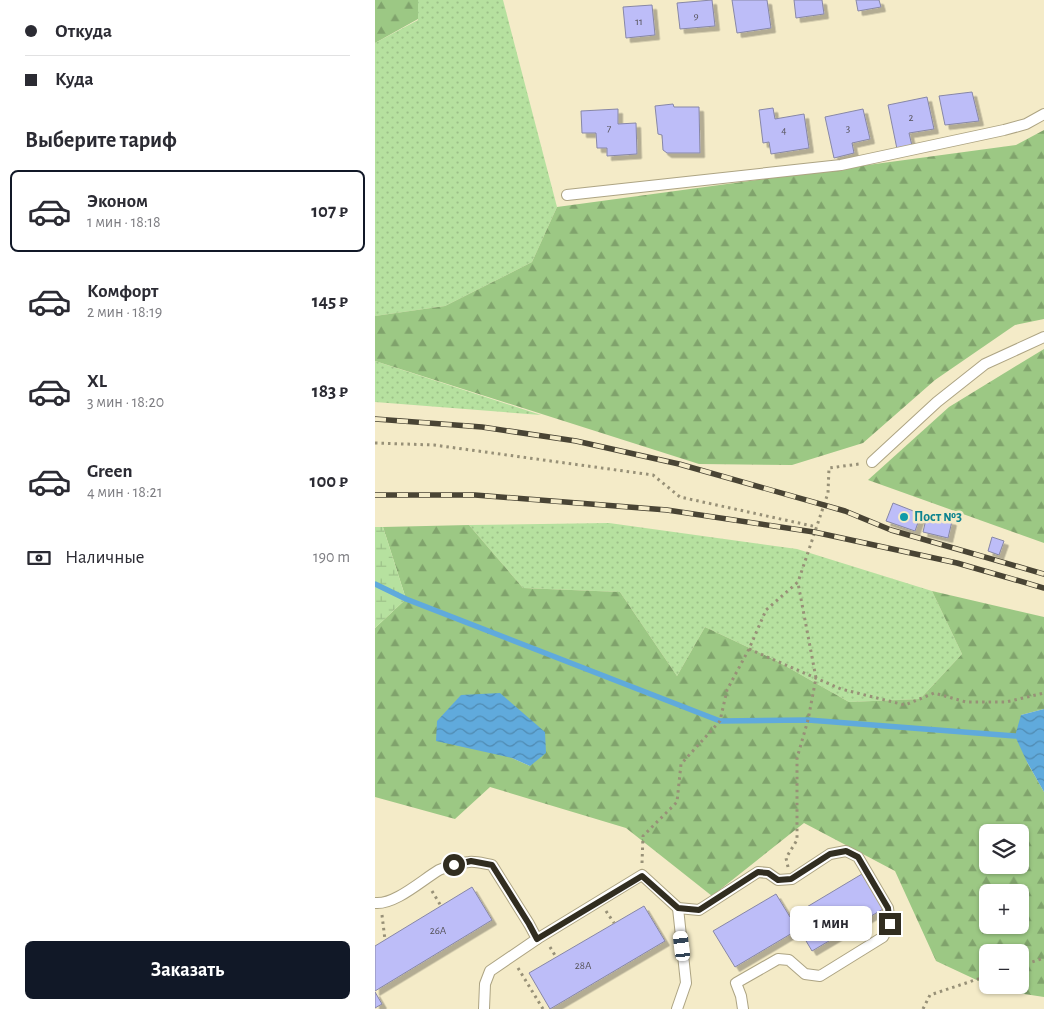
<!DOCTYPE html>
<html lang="ru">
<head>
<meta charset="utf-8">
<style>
  :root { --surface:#fff; --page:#f7f7f7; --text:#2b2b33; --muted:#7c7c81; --line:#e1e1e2; --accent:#111827 }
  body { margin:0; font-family:"Alegreya Sans",sans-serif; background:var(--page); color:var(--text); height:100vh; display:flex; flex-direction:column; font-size:19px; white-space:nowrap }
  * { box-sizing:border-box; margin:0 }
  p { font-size:16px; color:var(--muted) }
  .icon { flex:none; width:28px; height:28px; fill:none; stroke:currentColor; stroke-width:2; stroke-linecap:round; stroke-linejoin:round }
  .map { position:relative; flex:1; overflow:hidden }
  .side { display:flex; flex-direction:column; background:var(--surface); width:375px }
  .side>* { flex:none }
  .top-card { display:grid; align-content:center; height:110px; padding:0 25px; background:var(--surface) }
  .buttons { position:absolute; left:604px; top:824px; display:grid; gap:10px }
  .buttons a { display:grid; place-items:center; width:50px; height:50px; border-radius:8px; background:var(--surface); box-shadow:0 1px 4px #0004; font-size:25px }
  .end { position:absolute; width:22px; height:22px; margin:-11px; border:6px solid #312d20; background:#fff; box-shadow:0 0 0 2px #fff }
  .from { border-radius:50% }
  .bubble { position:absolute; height:35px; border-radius:8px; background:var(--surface); box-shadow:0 1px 4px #0004; font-size:16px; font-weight:700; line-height:35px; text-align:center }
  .car { position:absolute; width:15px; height:30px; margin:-15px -8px; border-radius:6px; box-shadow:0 0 4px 1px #0007; background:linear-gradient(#fff 24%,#345 0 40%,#fff 0 76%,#345 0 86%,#fff 0) }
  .top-card b { display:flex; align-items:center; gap:18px; height:48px; font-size:19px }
  .top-card b+b { border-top:1px solid var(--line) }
  .top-card i { width:12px; height:12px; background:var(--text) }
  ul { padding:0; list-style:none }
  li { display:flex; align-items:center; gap:15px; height:82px; margin:0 10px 8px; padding:0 15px; border:2px solid transparent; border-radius:8px }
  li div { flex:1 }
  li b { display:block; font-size:19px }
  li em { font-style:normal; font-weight:700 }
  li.selected { border-color:var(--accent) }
  li>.icon { width:45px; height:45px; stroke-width:1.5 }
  h2 { padding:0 25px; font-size:22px; line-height:60px }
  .pay { display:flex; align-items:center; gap:12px; height:55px; padding:0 25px; font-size:19px }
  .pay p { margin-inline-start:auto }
  .button { display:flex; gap:10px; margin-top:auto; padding:10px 25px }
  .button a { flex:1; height:58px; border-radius:8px; background:var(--accent); color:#fff; font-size:20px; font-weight:700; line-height:58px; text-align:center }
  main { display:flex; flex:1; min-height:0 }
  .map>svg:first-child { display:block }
</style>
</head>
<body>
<main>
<section class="side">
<div class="top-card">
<b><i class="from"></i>Откуда</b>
<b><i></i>Куда</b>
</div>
<h2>Выберите тариф</h2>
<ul>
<li class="selected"><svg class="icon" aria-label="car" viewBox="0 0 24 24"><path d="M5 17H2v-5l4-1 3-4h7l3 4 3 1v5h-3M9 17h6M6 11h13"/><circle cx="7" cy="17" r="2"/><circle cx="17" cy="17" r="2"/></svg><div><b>Эконом</b><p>1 мин · 18:18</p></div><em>107 ₽</em></li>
<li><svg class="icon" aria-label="car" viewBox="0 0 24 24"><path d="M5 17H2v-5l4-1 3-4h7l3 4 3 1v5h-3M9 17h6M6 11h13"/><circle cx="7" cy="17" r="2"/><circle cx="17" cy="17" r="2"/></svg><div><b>Комфорт</b><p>2 мин · 18:19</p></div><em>145 ₽</em></li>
<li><svg class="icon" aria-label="car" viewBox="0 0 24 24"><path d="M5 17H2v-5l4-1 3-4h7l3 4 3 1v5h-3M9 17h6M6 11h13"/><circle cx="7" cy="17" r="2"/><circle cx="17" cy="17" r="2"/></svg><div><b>XL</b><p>3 мин · 18:20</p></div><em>183 ₽</em></li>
<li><svg class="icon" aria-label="car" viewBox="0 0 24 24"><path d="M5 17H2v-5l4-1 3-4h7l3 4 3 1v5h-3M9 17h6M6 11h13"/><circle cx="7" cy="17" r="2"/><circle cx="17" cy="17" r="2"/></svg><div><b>Green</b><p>4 мин · 18:21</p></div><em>100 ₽</em></li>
</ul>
<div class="pay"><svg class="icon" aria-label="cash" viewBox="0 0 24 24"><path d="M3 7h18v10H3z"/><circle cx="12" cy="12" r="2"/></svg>Наличные<p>190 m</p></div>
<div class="button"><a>Заказать</a></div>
</section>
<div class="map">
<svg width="669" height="1009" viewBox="0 0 669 1009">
  <defs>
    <pattern id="grass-dots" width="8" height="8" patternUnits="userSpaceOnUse" patternTransform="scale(1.25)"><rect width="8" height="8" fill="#b6e19f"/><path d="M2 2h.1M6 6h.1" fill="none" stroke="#9dc189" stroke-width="1.8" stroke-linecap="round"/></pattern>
    <pattern id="forest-firs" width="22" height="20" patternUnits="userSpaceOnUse" patternTransform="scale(1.25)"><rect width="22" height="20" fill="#9cc884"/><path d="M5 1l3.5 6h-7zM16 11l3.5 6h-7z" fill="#80a36c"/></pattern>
    <pattern id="wetland-marsh" width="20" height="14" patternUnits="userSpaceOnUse" patternTransform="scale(1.25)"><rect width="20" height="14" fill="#b6e19f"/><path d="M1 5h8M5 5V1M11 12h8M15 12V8" fill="none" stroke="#9dc189"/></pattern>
    <pattern id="water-waves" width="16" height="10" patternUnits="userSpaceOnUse" patternTransform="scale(1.25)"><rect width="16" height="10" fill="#60aadc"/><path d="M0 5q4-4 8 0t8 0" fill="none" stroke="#508bb2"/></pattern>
    <filter id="shadow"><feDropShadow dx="4.5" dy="4.5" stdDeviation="0" flood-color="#0004"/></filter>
  </defs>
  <rect width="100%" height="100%" fill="#f4ebc8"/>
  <!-- grass -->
  <g fill="url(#grass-dots)">
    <path d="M43 0H128L182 207 157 262 70 306 0 316V43L43 20Z"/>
    <path d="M0 361 166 415 0 402Z"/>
    <path d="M234 523 422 549 557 591 587 654 545 699 474 702 400 660 330 627 302 676 245 592 148 588 94 525Z"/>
  </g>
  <!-- forest -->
  <g fill="url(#forest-firs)" fill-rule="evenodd">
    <path d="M0 0H43V19L0 43Z"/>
    <path d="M669 130V319L640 325 560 380 488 443 417 465 324 464 0 361V316L70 306 157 262 182 207 641 145Z"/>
    <path d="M669 349V543L493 480 574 407Z"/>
    <path d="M94 525 148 588 245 592 302 676 330 627 400 660 474 702 545 699 587 654 557 591 669 617V709L646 715 652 762 669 792V997L623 990 561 961 520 871 429 823 337 896 251 828 115 787 80 819 0 797V628L31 599 8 527ZM86 695 155 766 137 758ZM612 832H645V865H612ZM612 892H645V925H612ZM612 952H645V985H612Z"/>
  </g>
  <!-- wetland -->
  <path fill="url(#wetland-marsh)" d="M0 527H8L31 599 0 628Z"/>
  <!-- water -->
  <g fill="url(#water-waves)">
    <path d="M125 693 170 732 171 753 155 766 137 758 61 741 62 721 86 695Z"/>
    <path d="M669 709V792L652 762 640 736 646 715Z"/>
  </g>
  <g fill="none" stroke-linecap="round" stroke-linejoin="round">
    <!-- stream -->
    <path stroke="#60aadc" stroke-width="5.5" d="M0 584 31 599 345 721 433 720 640 736"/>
  </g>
  <!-- building -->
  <g fill="#bdbdf8" stroke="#8787a6" filter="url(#shadow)">
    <path d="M337 0 340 26 305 29 302 3Z"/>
    <path d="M357 0H392L396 28 362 33Z"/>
    <path d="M419 0H447L449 14 421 18Z"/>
    <path d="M481 0H504L506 7 483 11Z"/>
    <path d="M277 5 280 35 251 38 248 7Z"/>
    <path d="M597 92 604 121 570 125 564 96Z"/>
    <path d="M552 97 559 129 534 133 537 146 522 149 513 105Z"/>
    <path d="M298 104 299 107H324L325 153H292L288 150 287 135 283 134 280 106Z"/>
    <path d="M398 108 400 119 429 114 434 148 396 154 394 142 388 143 384 110Z"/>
    <path d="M243 109V124L261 123 262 154 232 156V148H222L221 133H207L206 111Z"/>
    <path d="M488 109 495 139 477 143 479 153 459 158 450 117Z"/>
    <path d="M518 503 546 514 540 531 511 521Z"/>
    <path d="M552 515 577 521 573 538 548 532Z"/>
    <path d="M617 537 629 541 624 555 613 551Z"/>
    <path d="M487 874 508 909 437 951 424 929 360 967 338 931 401 894 415 917Z"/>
    <path d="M97 887 117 920 0 991V946Z"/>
    <path d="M269 906 290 941 175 1009 154 973Z"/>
    <path d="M0 992 7 1004 0 1008Z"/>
  </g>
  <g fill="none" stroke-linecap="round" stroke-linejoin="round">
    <defs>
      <g id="lane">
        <path d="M192 195 466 165 629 130 651 124 669 114"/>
        <path d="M497 462 562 402 610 364 669 337"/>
        <path d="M0 903C20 905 47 880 64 870 73 866 84 863 94 862 101 861 110 864 117 865L154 924 162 939 115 971 110 984 109 1009"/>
        <path d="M162 939 267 875 303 908 324 910 383 872 393 873 403 880 417 879 455 854 471 851 483 857 513 908 515 924 508 937 445 976 430 974 414 960 403 959 361 983 366 996 368 1009"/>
        <path d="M302 1009 311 983 303 908"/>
      </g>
    </defs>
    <!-- lane casing -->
    <use href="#lane" stroke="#ada483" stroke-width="12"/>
    <!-- path -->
    <g stroke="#979077" stroke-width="3" stroke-dasharray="2.5 4" stroke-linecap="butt">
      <path d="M0 443 59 445 278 475 305 497 442 527"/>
      <path d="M374 649 466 689 530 705 559 693 591 702H631L669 693"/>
      <path d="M267 863 268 836 302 802 306 764 345 721 352 690 374 649 391 610 423 582 453 493 454 468 484 464"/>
      <path d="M413 867 411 858 422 840V758L433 720 441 678 423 583"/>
      <path d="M57 891 66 906"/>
      <path d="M231 911 239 923"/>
      <path d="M7 915 10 940"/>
      <path d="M175 947 181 957"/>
      <path d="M645 966 669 958"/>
      <path d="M143 968 168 1009"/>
      <path d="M548 1009 555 995 612 976"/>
    </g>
    <!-- lane -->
    <use href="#lane" stroke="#fff" stroke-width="10"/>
    <defs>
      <g id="rail">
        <path d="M0 419 107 427 201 441 304 464 470 511 516 530 669 574"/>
        <path d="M0 495H100L292 510 439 532 582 563 669 588"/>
      </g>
    </defs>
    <!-- rail casing -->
    <use href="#rail" stroke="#494434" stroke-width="5.5"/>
    <!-- rail -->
    <use href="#rail" stroke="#f4ebc8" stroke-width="4" stroke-dasharray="11" stroke-linecap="butt"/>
  </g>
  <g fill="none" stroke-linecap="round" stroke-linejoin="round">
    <!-- route -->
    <path stroke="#312d20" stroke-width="6" d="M79 865 96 861 117 865 154 924 162 939 267 876 303 908 324 910 383 872 393 873 403 880 416 879 455 854 471 851 483 857 513 908 515 924"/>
  </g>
  <!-- markers -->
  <circle fill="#0f9aa8" stroke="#f4ebc8" stroke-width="2" cx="529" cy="517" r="5"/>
  <g text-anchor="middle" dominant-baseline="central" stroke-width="5" stroke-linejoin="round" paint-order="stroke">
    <!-- number labels -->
    <g font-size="11" fill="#545156">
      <text x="321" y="15">9</text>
      <text x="264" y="21">11</text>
      <text x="536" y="117">2</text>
      <text x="234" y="128">7</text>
      <text x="473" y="128">3</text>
      <text x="409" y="130">4</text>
      <text x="63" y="930">26А</text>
      <text x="208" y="965">28А</text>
    </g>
    <!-- culture labels -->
    <g font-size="14" font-weight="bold" fill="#0d838f" stroke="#f4ebc8" text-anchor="start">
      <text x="539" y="517">Пост №3</text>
    </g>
  </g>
</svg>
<div class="buttons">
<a><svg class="icon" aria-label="layers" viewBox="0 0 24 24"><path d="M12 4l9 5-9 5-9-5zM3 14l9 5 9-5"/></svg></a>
<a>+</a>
<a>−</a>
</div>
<i class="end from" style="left:79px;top:865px"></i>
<i class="end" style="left:515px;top:924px"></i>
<div class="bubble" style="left:415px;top:906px;width:82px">1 мин</div>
<i class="car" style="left:307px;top:946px;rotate:353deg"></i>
</div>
</main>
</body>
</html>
